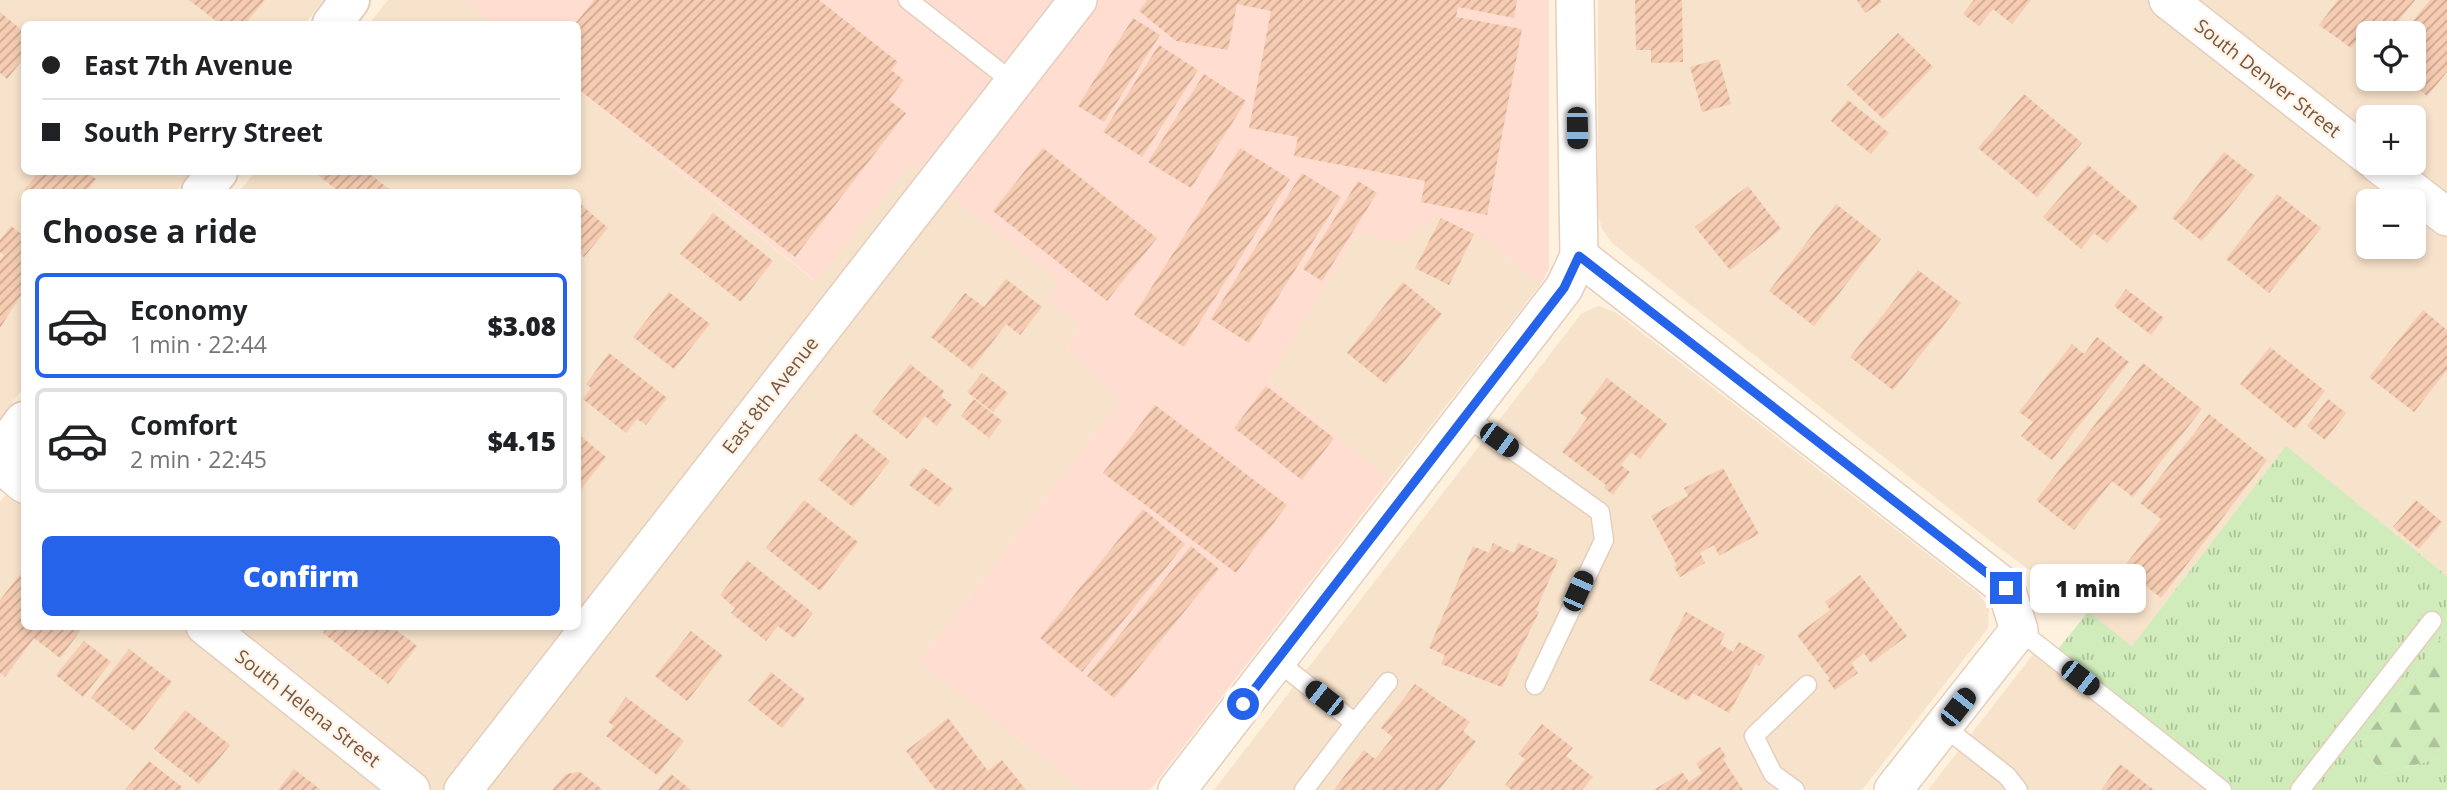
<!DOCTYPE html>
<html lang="en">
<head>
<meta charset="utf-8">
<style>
  :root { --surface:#fff; --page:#f6f6f6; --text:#202124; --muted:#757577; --line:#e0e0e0; --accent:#2563eb }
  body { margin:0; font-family:"Open Sans",sans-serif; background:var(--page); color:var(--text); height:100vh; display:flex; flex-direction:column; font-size:26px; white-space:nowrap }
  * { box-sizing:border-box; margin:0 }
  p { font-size:23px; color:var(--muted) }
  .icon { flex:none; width:38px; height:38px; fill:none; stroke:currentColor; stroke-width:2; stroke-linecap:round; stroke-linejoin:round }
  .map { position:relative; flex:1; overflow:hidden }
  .sheet { position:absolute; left:21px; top:189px; width:560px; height:441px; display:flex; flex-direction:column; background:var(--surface); border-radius:10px; box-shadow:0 4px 10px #0003 }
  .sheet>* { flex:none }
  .guide { position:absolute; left:21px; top:21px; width:560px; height:154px; border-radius:10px; box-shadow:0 4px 10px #0003; display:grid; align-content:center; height:154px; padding:0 21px; background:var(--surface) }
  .fabs { position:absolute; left:2356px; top:21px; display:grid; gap:14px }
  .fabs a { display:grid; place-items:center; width:70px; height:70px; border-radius:10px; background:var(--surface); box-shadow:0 4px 10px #0003; font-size:35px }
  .end { position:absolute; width:32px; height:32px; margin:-16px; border:9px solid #2563eb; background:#fff; box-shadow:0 0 0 4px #fff }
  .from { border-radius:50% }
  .bubble { position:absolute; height:49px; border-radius:10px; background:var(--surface); box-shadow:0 4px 10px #0003; font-size:23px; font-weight:800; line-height:49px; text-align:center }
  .car { position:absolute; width:21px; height:42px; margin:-21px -10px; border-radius:9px; box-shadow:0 0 5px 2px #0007; background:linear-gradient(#222 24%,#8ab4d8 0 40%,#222 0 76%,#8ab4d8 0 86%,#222 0) }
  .guide b { display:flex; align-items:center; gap:24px; height:66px; font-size:26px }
  .guide b+b { border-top:2px solid var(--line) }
  .guide i { width:18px; height:18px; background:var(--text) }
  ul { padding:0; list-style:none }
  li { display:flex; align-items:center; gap:21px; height:105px; margin:0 14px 10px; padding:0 7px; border:4px solid var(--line); border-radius:10px }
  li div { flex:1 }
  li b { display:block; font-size:26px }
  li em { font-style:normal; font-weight:800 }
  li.active { border-color:var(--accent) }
  li>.icon { width:63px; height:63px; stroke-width:1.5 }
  h2 { padding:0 21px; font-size:32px; line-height:84px }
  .cta { display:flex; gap:14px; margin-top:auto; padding:14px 21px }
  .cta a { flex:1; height:80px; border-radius:10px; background:var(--accent); color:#fff; font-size:28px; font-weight:800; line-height:80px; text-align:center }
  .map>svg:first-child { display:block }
</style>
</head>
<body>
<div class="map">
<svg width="2447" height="790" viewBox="0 0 2447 790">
  <defs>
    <pattern id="grass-tufts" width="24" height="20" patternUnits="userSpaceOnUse" patternTransform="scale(1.75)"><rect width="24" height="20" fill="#d0ecbb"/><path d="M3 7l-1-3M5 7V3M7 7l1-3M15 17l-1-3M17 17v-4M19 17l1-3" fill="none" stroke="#adc29a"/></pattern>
    <pattern id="forest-firs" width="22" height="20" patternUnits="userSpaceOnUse" patternTransform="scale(1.75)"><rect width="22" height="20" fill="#d0ecbb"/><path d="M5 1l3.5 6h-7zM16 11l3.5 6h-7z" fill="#adc29a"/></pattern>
    <pattern id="building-hatch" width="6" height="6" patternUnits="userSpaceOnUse" patternTransform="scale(1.75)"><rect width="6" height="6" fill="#f6ccb2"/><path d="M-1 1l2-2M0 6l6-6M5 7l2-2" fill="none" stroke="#cca892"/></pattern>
  </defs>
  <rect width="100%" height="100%" fill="#fef1dd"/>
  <!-- residential -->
  <g fill="#f7e2cb" fill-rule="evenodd">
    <path d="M0 0H323L305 24H24V172H191L175 192H24V387L0 419Z"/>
    <path d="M388 0H465L495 24H369Z"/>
    <path d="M1598 0H2447V576L2286 447 2132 646 1993 543 1612 243 1602 229 1598 213ZM2368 33H2413V79H2368ZM2368 117H2413V163H2368ZM2368 201H2413V247H2368Z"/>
    <path d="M578 90 815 281 910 165 1061 281 1081 327 1066 348 1120 401 919 662 1084 790H0V502L24 470V626H578V192H239L255 172H578Z"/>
    <path d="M1437 216 1481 236 1541 284 1389 479 1268 381 1357 232 1401 243Z"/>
    <path d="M1598 306 1615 312 1979 594 1989 609 1988 628 1862 790H1214L1581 314Z"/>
    <path d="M2041 644 2222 790H1928Z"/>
  </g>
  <!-- commercial -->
  <path fill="#ffddd0" d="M465 0H1549V269L1541 284 1481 236 1437 216 1401 243 1357 233 1268 381 1389 479 1150 790H1084L919 662 1120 401 1066 348 1081 327 1046 300 1060 281 910 165 816 281 578 90V24H495Z"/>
  <!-- grass -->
  <path fill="url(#grass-tufts)" d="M2286 446 2447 576V630L2360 744 2383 774 2447 756V790H2222L2054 654 2088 612 2132 646Z"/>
  <!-- forest -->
  <path fill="url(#forest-firs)" d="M2447 630V756L2383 774 2360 744Z"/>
  <!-- building -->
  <g fill="url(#building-hatch)">
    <path d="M189 0H265L245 24 237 21 235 24H220Z"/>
    <path d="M594 0H819L898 62 891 70 904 80 889 100 906 113 795 257 578 89V24H575Z"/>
    <path d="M1147 0H1517L1514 18 1458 7 1456 17 1522 29 1487 215 1421 202 1425 181 1294 156 1298 137 1249 128 1271 11 1237 4 1228 50 1176 41 1139 11Z"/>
    <path d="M1635 0H1682L1683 62 1651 63V50H1636Z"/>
    <path d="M1857 0H1880L1882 2 1865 13Z"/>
    <path d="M1974 0H2031L2012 24 1993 9 1979 26 1963 14Z"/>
    <path d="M2338 0H2415L2392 29 2384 22 2374 33 2364 31 2351 48 2319 25Z"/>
    <path d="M2430 0H2447V72L2427 96 2406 79H2413V33H2403Z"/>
    <path d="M0 12 24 32V58L7 79 0 73Z"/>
    <path d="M1133 18 1160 35 1104 122 1078 106Z"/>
    <path d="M1898 33 1933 67 1883 119 1847 85Z"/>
    <path d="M1159 45 1198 70 1142 157 1103 132Z"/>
    <path d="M1719 59 1731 104 1702 112 1690 67Z"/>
    <path d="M1204 74 1246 101 1191 188 1148 162Z"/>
    <path d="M2024 94 2082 143 2037 197 1978 148Z"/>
    <path d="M1848 100 1889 133 1871 154 1831 121Z"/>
    <path d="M1043 148 1157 238 1107 301 993 211Z"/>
    <path d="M1240 148 1290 179 1184 347 1134 315Z"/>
    <path d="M2224 152 2255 176 2202 241 2172 218Z"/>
    <path d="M2088 165 2138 207 2107 243 2094 233 2081 249 2043 217Z"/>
    <path d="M39 172H87L96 179 86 192H27L24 190Z"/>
    <path d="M317 172H367L393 192H339L316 173Z"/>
    <path d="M1302 173 1341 197 1249 343 1211 319Z"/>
    <path d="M1358 181 1377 193 1322 281 1303 269Z"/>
    <path d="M1748 186 1781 229 1730 270 1695 227Z"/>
    <path d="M2277 194 2321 228 2269 293 2226 259Z"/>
    <path d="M578 202 608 228 584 257 578 252Z"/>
    <path d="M1836 204 1881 239 1814 326 1769 291Z"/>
    <path d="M713 213 773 261 741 302 680 254Z"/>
    <path d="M1441 218 1474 234 1449 285 1415 268Z"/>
    <path d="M11 226 24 236V290L0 328V261L4 255 0 252V240Z"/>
    <path d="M1918 270 1961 303 1893 390 1850 357Z"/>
    <path d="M1006 279 1042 307 1020 335 1006 324 972 369 931 337 965 293 984 307Z"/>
    <path d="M1403 282 1442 314 1386 384 1347 353Z"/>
    <path d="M2126 289 2164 318 2151 335 2114 306Z"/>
    <path d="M669 292 710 324 674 369 633 337Z"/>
    <path d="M2423 310 2447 330V370L2414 412 2369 377Z"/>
    <path d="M2097 337 2129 362 2052 460 2021 436 2033 422 2019 412 2072 344 2084 354Z"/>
    <path d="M2270 347 2325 391 2295 429 2240 384Z"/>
    <path d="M609 353 667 398 646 425 637 419 626 433 583 399 591 388 586 384Z"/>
    <path d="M2143 363 2202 409 2133 497 2112 481 2074 530 2036 500Z"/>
    <path d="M910 364 944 391 941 396 952 405 937 426 925 416 907 439 872 412Z"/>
    <path d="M982 373 1008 393 993 412 967 392Z"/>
    <path d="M1607 378 1667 424 1640 459 1631 452 1621 465 1630 472 1613 495 1604 488 1606 485 1562 452 1587 418 1580 413Z"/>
    <path d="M1266 386 1334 438 1302 480 1234 428Z"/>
    <path d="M974 399 1002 421 989 438 961 416Z"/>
    <path d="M2328 399 2346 413 2325 440 2307 426Z"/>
    <path d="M1155 405 1287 505 1236 573 1103 473Z"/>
    <path d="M2209 414 2267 460 2161 598 2123 568 2161 519 2140 503Z"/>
    <path d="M855 433 890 461 853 507 818 479Z"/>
    <path d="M578 434 606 457 578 493Z"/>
    <path d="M923 467 953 489 939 507 909 485Z"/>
    <path d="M1723 468 1759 534 1719 556 1714 545 1700 553 1705 563 1680 577 1674 567 1677 565 1651 516 1688 496 1684 488Z"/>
    <path d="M804 500 858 542 820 591 766 548Z"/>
    <path d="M2416 500 2442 522 2419 549 2393 527Z"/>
    <path d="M1143 509 1185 544 1082 672 1040 638Z"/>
    <path d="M1493 543 1514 553 1518 543 1558 560 1536 610 1539 612 1502 687 1441 664 1445 655 1429 648 1473 546 1489 553Z"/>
    <path d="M1191 546 1219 569 1114 698 1087 676Z"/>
    <path d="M747 560 813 613 794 638 778 626 766 641 731 613 735 608 720 595Z"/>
    <path d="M23 571 24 626H84L60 658 34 638 5 677 0 673V600Z"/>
    <path d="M1860 575 1907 636 1871 663 1864 653 1851 663 1858 673 1835 690 1828 681 1830 679 1797 635 1830 610 1825 602Z"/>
    <path d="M1686 612 1725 634 1720 644 1733 652 1739 642 1765 656 1759 666 1756 664 1729 713 1693 693 1688 701 1649 680Z"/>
    <path d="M328 626H391L417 646 388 684 323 633Z"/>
    <path d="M691 631 723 656 687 701 655 676Z"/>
    <path d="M84 641 111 662 83 697 56 675Z"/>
    <path d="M129 649 172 682 134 731 91 698Z"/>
    <path d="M771 672 805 699 782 728 748 701Z"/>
    <path d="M1415 684 1470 722 1463 731 1476 742 1439 790H1334L1364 750 1375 759 1393 737 1381 728Z"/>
    <path d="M626 697 684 741 657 775 606 736 614 726 608 722Z"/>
    <path d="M185 710 230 745 199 784 154 749Z"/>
    <path d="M948 718 988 771 1002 760 1026 790H936L906 751Z"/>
    <path d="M1542 724 1573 748 1566 756 1593 777 1582 790H1512L1505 785 1525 759 1518 754Z"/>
    <path d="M1720 747 1726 757 1723 759 1743 790H1654L1682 772 1689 782 1702 773 1696 763Z"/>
    <path d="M149 761 182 787 180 790H125Z"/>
    <path d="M2120 764 2154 790H2101Z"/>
    <path d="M294 769 321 790H278Z"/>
    <path d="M580 772 603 790H552L566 774Z"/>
    <path d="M671 774 691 790H658Z"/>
  </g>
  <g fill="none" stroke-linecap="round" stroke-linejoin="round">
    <defs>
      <g id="service">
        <path d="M908 0 1014 83"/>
        <path d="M1465 416 1600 512 1604 540 1535 685"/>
        <path d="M2019 630 2222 790"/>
        <path d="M1277 661 1355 723 1304 790"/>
        <path d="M1355 723 1388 682"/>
        <path d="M1943 726 2007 776 2018 790"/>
        <path d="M1795 790 1773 774 1754 736 1807 685"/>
        <path d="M2300 790 2432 621"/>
      </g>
      <g id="minor">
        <path d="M2168 0 2368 156"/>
        <path d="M2377 163 2447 217"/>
        <path d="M1579 256 2006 588 2019 630 1893 790"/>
        <path d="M0 464 24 484"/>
        <path d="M205 626 411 790"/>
        <path d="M463 790 1078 0"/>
        <path d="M1177 790 1564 288 1579 256 1575 0"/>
      </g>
      <g id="tertiary">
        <path d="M332 24 350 0"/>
        <path d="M201 192 218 172"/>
        <path d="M0 453 24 421"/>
      </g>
    </defs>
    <!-- service casing -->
    <use href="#service" stroke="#e5cebc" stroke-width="21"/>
    <!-- minor casing -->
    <use href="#minor" stroke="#e5cebc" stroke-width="40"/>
    <!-- tertiary casing -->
    <use href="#tertiary" stroke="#e5cebc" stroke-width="42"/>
    <!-- service -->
    <use href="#service" stroke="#fff" stroke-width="18"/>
    <!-- minor -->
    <use href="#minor" stroke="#fff" stroke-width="37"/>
    <!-- tertiary -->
    <use href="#tertiary" stroke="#fff" stroke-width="38"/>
  </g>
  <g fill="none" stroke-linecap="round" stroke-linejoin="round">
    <!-- route -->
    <path stroke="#2563eb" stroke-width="9" d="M1243 704 1564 288 1579 256 2006 588"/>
  </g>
  <g text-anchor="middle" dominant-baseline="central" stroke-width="5" stroke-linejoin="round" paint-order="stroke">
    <!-- street labels -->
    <g font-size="19" fill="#765544" stroke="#fff4e5">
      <text transform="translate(2268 78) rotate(38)">South Denver Street</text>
      <text transform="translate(770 395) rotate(-52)">East 8th Avenue</text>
      <text transform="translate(308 708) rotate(38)">South Helena Street</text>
    </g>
  </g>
</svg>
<div class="fabs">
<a><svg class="icon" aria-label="locate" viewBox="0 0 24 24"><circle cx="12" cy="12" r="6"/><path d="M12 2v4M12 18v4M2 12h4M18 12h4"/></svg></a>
<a>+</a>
<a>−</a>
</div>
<i class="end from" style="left:1243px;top:704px"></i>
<i class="end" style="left:2006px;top:588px"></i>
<div class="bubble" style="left:2030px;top:564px;width:116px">1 min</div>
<i class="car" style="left:1577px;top:128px;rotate:179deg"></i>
<i class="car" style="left:1499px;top:440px;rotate:126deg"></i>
<i class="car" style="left:1578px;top:591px;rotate:24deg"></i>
<i class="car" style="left:2080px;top:678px;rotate:128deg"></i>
<i class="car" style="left:1324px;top:698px;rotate:308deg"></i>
<i class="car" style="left:1958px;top:707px;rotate:38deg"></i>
<div class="guide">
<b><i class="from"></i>East 7th Avenue</b>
<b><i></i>South Perry Street</b>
</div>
<section class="sheet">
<h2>Choose a ride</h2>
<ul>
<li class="active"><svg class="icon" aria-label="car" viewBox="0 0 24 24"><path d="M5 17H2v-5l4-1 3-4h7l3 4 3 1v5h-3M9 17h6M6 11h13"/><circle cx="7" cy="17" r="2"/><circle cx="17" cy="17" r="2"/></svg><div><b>Economy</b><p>1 min · 22:44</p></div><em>$3.08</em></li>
<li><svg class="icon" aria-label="car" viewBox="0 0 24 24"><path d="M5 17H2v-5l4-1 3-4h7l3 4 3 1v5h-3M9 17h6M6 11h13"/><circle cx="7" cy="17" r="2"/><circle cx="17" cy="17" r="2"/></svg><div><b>Comfort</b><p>2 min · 22:45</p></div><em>$4.15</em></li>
</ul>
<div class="cta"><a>Confirm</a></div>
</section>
</div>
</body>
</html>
